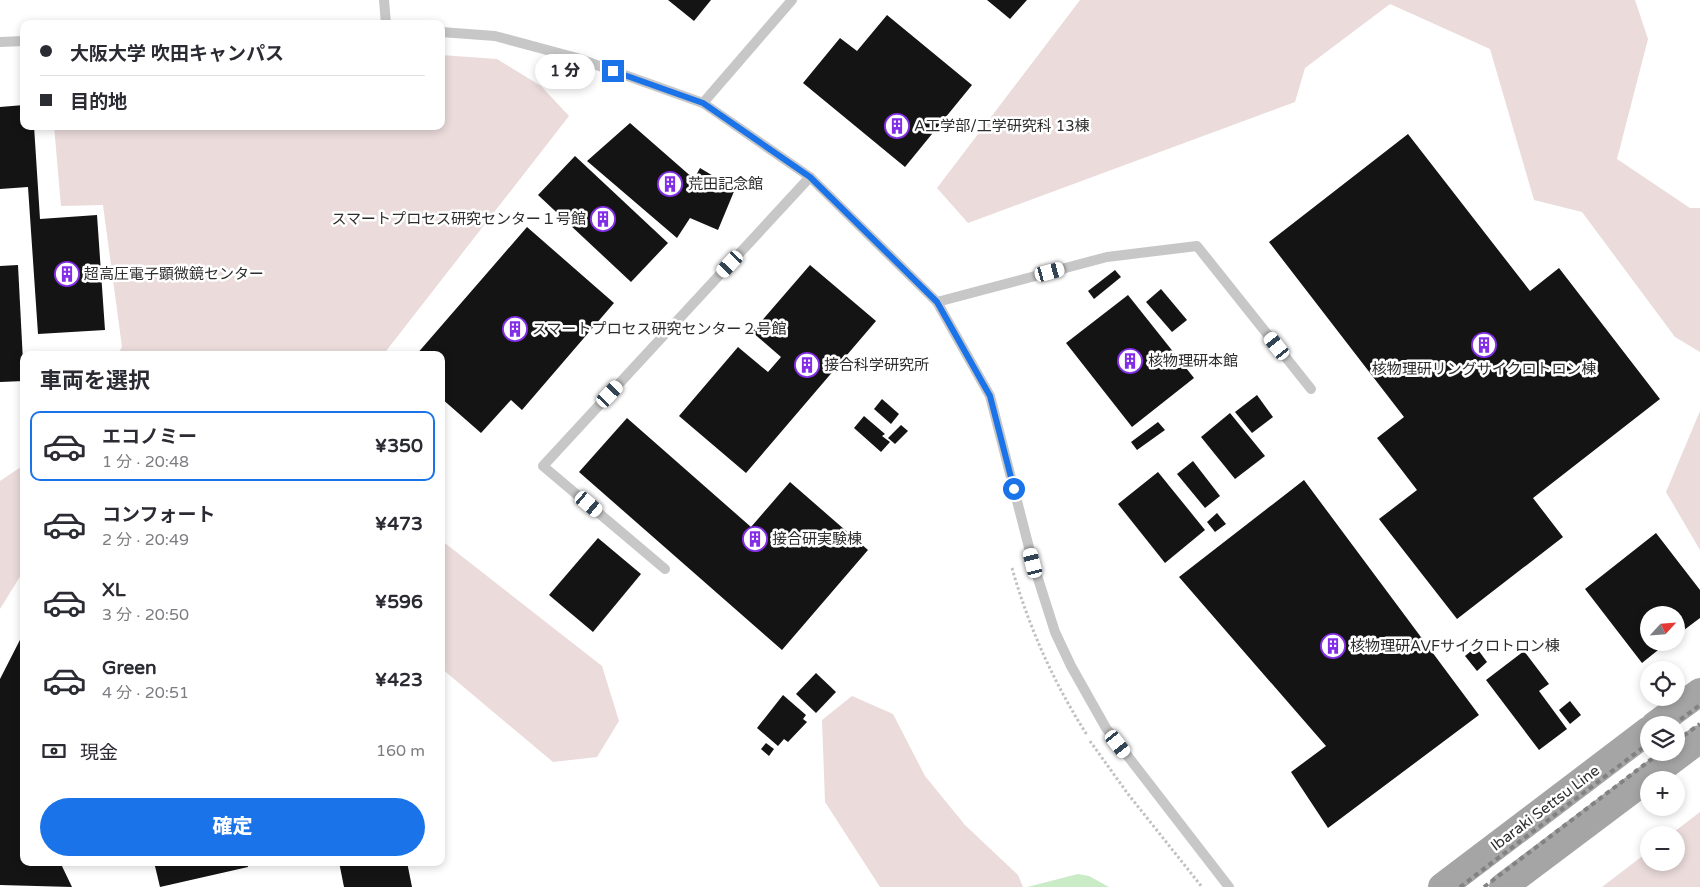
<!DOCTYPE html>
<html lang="ja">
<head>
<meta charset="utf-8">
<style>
  :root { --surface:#fff; --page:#f2f2f3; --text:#2b2b33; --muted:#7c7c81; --line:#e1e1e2; --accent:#1a73e8 }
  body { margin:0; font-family:"Varela Round","Noto Sans JP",sans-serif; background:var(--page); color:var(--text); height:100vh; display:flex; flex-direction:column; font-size:19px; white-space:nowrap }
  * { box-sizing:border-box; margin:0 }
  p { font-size:16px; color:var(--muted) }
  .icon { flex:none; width:28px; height:28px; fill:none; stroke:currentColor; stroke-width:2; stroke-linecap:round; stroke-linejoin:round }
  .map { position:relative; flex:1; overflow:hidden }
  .panel { position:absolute; left:20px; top:351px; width:425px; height:515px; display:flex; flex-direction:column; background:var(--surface); border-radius:10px; box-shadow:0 2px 8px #0003 }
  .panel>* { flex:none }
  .banner { position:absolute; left:20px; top:20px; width:425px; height:110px; border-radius:10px; box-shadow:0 2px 8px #0003; display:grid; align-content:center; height:110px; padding:0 20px; background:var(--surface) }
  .needle { width:32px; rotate:64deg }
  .buttons { position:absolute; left:1640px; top:606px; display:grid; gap:10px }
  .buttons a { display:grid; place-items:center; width:45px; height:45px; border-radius:50%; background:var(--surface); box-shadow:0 2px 8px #0003; font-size:25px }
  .end { position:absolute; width:22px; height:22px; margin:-11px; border:6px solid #1a73e8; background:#fff; box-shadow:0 0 0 2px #fff }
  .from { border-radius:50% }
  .bubble { position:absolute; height:35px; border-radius:18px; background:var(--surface); box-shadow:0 2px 8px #0003; font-size:16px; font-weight:800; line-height:35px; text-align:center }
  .car { position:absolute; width:15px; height:30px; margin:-15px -8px; border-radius:6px; box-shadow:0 0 4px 1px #0007; background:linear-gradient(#fff 24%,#345 0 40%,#fff 0 76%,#345 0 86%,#fff 0) }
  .banner b { display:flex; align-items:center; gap:18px; height:48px; font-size:19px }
  .banner b+b { border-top:1px solid var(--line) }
  .banner i { width:12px; height:12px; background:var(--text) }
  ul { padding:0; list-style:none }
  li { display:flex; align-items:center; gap:15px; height:70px; margin:0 10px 8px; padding:0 10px; border:2px solid transparent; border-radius:10px }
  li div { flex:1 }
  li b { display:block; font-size:19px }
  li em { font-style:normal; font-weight:800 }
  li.selected { border-color:var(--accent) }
  li>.icon { width:45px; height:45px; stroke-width:1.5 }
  h2 { padding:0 20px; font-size:22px; line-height:60px }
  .pay { display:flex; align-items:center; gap:12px; height:55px; padding:0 20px; font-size:19px }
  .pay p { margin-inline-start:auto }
  .button { display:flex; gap:10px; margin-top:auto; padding:10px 20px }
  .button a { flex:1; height:58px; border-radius:30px; background:var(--accent); color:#fff; font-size:20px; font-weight:800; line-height:58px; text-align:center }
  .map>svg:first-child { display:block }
</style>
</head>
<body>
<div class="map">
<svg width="1700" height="887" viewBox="0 0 1700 887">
  <rect width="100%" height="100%" fill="#fff"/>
  <!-- green -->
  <g fill="#ebdbdb">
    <path d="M1080 0H1635L1648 39 1617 159 1690 208H1700V352L1675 337 1582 212 1534 200 1490 49 1390 4 1305 68 1295 102 968 223 937 188Z"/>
    <path d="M441 55 497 59 541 86 569 116 383 355H117L122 347 103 205 61 206 54 126H441Z"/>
    <path d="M1700 411V550L1666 492Z"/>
    <path d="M24 465V570L0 609V481Z"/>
    <path d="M441 540 602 666 619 721 597 757 553 762 441 668Z"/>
    <path d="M852 696 893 714 925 776 965 825 1018 875 1023 887H880L825 802 822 720Z"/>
    <path d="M1700 812V887H1602L1649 851V862H1676V835H1670Z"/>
  </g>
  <!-- water -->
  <path fill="#c9ecc6" d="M1078 874 1089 876 1109 887H1027Z"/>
  <!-- building -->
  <g fill="#141414">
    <path d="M668 0H711L694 21Z"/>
    <path d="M987 0H1027L1010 19Z"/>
    <path d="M887 15 972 85 905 167 803 83 840 38 857 51Z"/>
    <path d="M24 105V126H34L40 219 97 215 105 330 38 334 28 187 0 189V107Z"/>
    <path d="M630 123 694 179 700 168 735 189 718 230 690 218 677 238 587 161Z"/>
    <path d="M1408 134 1530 291 1559 268 1660 399 1533 498 1563 537 1457 619 1379 519 1417 490 1377 438 1404 417 1269 242Z"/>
    <path d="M575 156 668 243 631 282 538 195Z"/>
    <path d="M527 227 614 303 522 410 511 400 481 433 441 398V355H416Z"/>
    <path d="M18 265 24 381 0 382V266Z"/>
    <path d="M810 265 876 321 746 473 679 416 738 347 768 372 781 357 752 332Z"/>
    <path d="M1115 270 1121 277 1094 299 1088 291Z"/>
    <path d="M1161 289 1187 320 1172 332 1146 302Z"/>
    <path d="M1128 295 1194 378 1132 427 1066 343Z"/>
    <path d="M1257 395 1273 417 1252 433 1235 412Z"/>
    <path d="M882 399 899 414 891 424 874 409Z"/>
    <path d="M1230 413 1265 456 1235 479 1201 437Z"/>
    <path d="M864 416 885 434 882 436 890 442 881 452 854 428Z"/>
    <path d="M627 418 751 527 790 482 868 550 782 650 579 472Z"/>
    <path d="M1158 422 1165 430 1137 450 1131 442Z"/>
    <path d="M901 425 908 431 895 444 888 438Z"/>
    <path d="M1193 461 1220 496 1205 508 1177 474Z"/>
    <path d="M1158 472 1205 530 1165 563 1118 504Z"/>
    <path d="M1304 480 1479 715 1328 828 1291 772 1326 746 1179 577Z"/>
    <path d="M1217 513 1226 524 1215 532 1207 522Z"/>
    <path d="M1656 533 1700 590V618L1676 636V615H1649V642H1668L1642 663 1585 589Z"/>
    <path d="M598 538 641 574 593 632 549 595Z"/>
    <path d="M24 632V862H60L72 887 0 885V679Z"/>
    <path d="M1476 647 1487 662 1477 671 1465 656Z"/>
    <path d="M1524 651 1549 684 1539 691 1567 729 1539 750 1486 680Z"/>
    <path d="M816 673 836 692 816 713 796 694Z"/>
    <path d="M783 695 806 715 803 719 807 722 788 742 784 739 778 746 757 728Z"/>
    <path d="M1570 701 1581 715 1570 724 1559 710Z"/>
    <path d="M766 743 774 749 769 756 761 749Z"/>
    <path d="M154 862H247L248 867 160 887Z"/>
    <path d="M339 862H407L412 887H344Z"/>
  </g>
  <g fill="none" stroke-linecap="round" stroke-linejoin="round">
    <!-- path -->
    <g stroke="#c1c1c1" stroke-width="3" stroke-dasharray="2.5 2.5" stroke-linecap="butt">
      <path d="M1012 568C1029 628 1054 683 1087 735"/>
      <path d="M1090 741 1128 794 1202 887"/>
    </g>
    <!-- service -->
    <g stroke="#c7c7c7" stroke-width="10">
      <path d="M384 0 386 24"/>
      <path d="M441 32 495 36 577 58 703 103 810 177 937 302 990 396 1033 563 1055 632 1071 666 1106 728 1229 887"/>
      <path d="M0 42 24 41"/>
      <path d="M703 103 792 0"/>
      <path d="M937 302 1107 257 1197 246 1311 389"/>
      <path d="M665 569 543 466 810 177"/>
    </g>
    <!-- primary -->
    <g stroke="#a5a5a5" stroke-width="28">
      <path d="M1655 725 1700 692"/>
      <path d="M1442 887 1649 730"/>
      <path d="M1503 887 1700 739"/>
    </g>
    <!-- rail -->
    <g stroke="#828282" stroke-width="4" stroke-dasharray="5 4" stroke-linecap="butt">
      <path d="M1673 725 1700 705"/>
      <path d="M1676 741 1700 724"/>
      <path d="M1460 887 1649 743"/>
      <path d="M1484 887 1661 752"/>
    </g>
  </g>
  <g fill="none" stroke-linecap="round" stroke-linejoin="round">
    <!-- route -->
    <path stroke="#1a73e8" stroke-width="6" d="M613 71 703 103 810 177 937 302 990 396 1014 489"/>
  </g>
  <!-- icons -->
  <defs>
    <symbol id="building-ring" viewBox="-11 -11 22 22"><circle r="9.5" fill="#fff" stroke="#832de7" stroke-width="1.5"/><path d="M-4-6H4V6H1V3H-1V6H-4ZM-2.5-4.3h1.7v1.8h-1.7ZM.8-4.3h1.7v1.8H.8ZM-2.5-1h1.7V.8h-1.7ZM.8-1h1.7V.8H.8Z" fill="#832de7"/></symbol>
  </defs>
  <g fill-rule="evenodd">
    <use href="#building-ring" x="883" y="112" width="28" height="28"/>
    <use href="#building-ring" x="656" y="170" width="28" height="28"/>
    <use href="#building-ring" x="589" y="205" width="28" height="28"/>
    <use href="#building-ring" x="53" y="260" width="28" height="28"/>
    <use href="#building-ring" x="501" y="315" width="28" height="28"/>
    <use href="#building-ring" x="1470" y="331" width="28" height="28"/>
    <use href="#building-ring" x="1116" y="347" width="28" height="28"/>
    <use href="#building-ring" x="793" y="351" width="28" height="28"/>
    <use href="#building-ring" x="741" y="525" width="28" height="28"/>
    <use href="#building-ring" x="1319" y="632" width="28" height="28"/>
  </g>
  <g text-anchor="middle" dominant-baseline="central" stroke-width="5" stroke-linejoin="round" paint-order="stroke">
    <!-- poi labels -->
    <g font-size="15" fill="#2d2d2d" stroke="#fff" text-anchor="start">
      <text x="914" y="126">A工学部/工学研究科 13棟</text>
      <text x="688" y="184">荒田記念館</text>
      <text x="586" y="219" text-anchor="end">スマートプロセス研究センター１号館</text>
      <text x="84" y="274">超高圧電子顕微鏡センター</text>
      <text x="532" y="329">スマートプロセス研究センター２号館</text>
      <text x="1148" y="361">核物理研本館</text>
      <text x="824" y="365">接合科学研究所</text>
      <text x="1484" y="369" text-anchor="middle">核物理研リングサイクロトロン棟</text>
      <text x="772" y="539">接合研実験棟</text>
      <text x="1350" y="646">核物理研AVFサイクロトロン棟</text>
    </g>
    <!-- street labels -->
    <g font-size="15" fill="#2d2d2d" stroke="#fff">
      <text transform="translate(1545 808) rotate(-37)">Ibaraki Settsu Line</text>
    </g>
  </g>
</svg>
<div class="buttons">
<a><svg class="needle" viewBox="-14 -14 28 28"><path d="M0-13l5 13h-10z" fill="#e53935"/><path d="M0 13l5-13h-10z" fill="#7c7c81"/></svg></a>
<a><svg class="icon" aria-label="locate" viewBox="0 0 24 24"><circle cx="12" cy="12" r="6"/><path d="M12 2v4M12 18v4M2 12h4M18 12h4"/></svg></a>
<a><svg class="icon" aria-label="layers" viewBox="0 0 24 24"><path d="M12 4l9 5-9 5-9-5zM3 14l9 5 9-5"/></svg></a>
<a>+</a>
<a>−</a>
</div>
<i class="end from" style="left:1014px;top:489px"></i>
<i class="end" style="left:613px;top:71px"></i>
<div class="bubble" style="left:535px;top:54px;width:60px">1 分</div>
<i class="car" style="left:730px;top:264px;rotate:223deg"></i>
<i class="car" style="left:1050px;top:272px;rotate:75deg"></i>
<i class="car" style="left:1277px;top:346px;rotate:322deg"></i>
<i class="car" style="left:610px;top:394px;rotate:43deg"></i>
<i class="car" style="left:589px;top:504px;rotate:130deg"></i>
<i class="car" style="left:1033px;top:563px;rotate:346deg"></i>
<i class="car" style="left:1118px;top:744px;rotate:142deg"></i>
<div class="banner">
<b><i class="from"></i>大阪大学 吹田キャンパス</b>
<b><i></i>目的地</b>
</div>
<section class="panel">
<h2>車両を選択</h2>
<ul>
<li class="selected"><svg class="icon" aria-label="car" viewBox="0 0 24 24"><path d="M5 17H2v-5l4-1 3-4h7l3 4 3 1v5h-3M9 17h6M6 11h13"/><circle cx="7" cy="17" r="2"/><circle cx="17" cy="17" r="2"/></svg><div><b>エコノミー</b><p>1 分 · 20:48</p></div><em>¥350</em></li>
<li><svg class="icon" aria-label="car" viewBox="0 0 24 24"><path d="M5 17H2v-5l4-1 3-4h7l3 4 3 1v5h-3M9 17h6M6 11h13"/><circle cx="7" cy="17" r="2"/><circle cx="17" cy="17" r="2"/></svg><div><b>コンフォート</b><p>2 分 · 20:49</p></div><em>¥473</em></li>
<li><svg class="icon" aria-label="car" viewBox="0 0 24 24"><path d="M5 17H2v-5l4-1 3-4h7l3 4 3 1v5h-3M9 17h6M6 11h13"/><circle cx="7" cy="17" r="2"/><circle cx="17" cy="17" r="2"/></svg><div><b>XL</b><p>3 分 · 20:50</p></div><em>¥596</em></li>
<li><svg class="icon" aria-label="car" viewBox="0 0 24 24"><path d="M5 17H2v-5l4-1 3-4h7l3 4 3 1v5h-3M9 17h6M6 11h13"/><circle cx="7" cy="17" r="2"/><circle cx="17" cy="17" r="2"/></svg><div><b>Green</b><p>4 分 · 20:51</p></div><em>¥423</em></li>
</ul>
<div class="pay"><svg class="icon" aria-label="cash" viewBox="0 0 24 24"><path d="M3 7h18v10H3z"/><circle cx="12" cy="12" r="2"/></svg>現金<p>160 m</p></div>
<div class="button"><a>確定</a></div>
</section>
</div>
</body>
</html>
